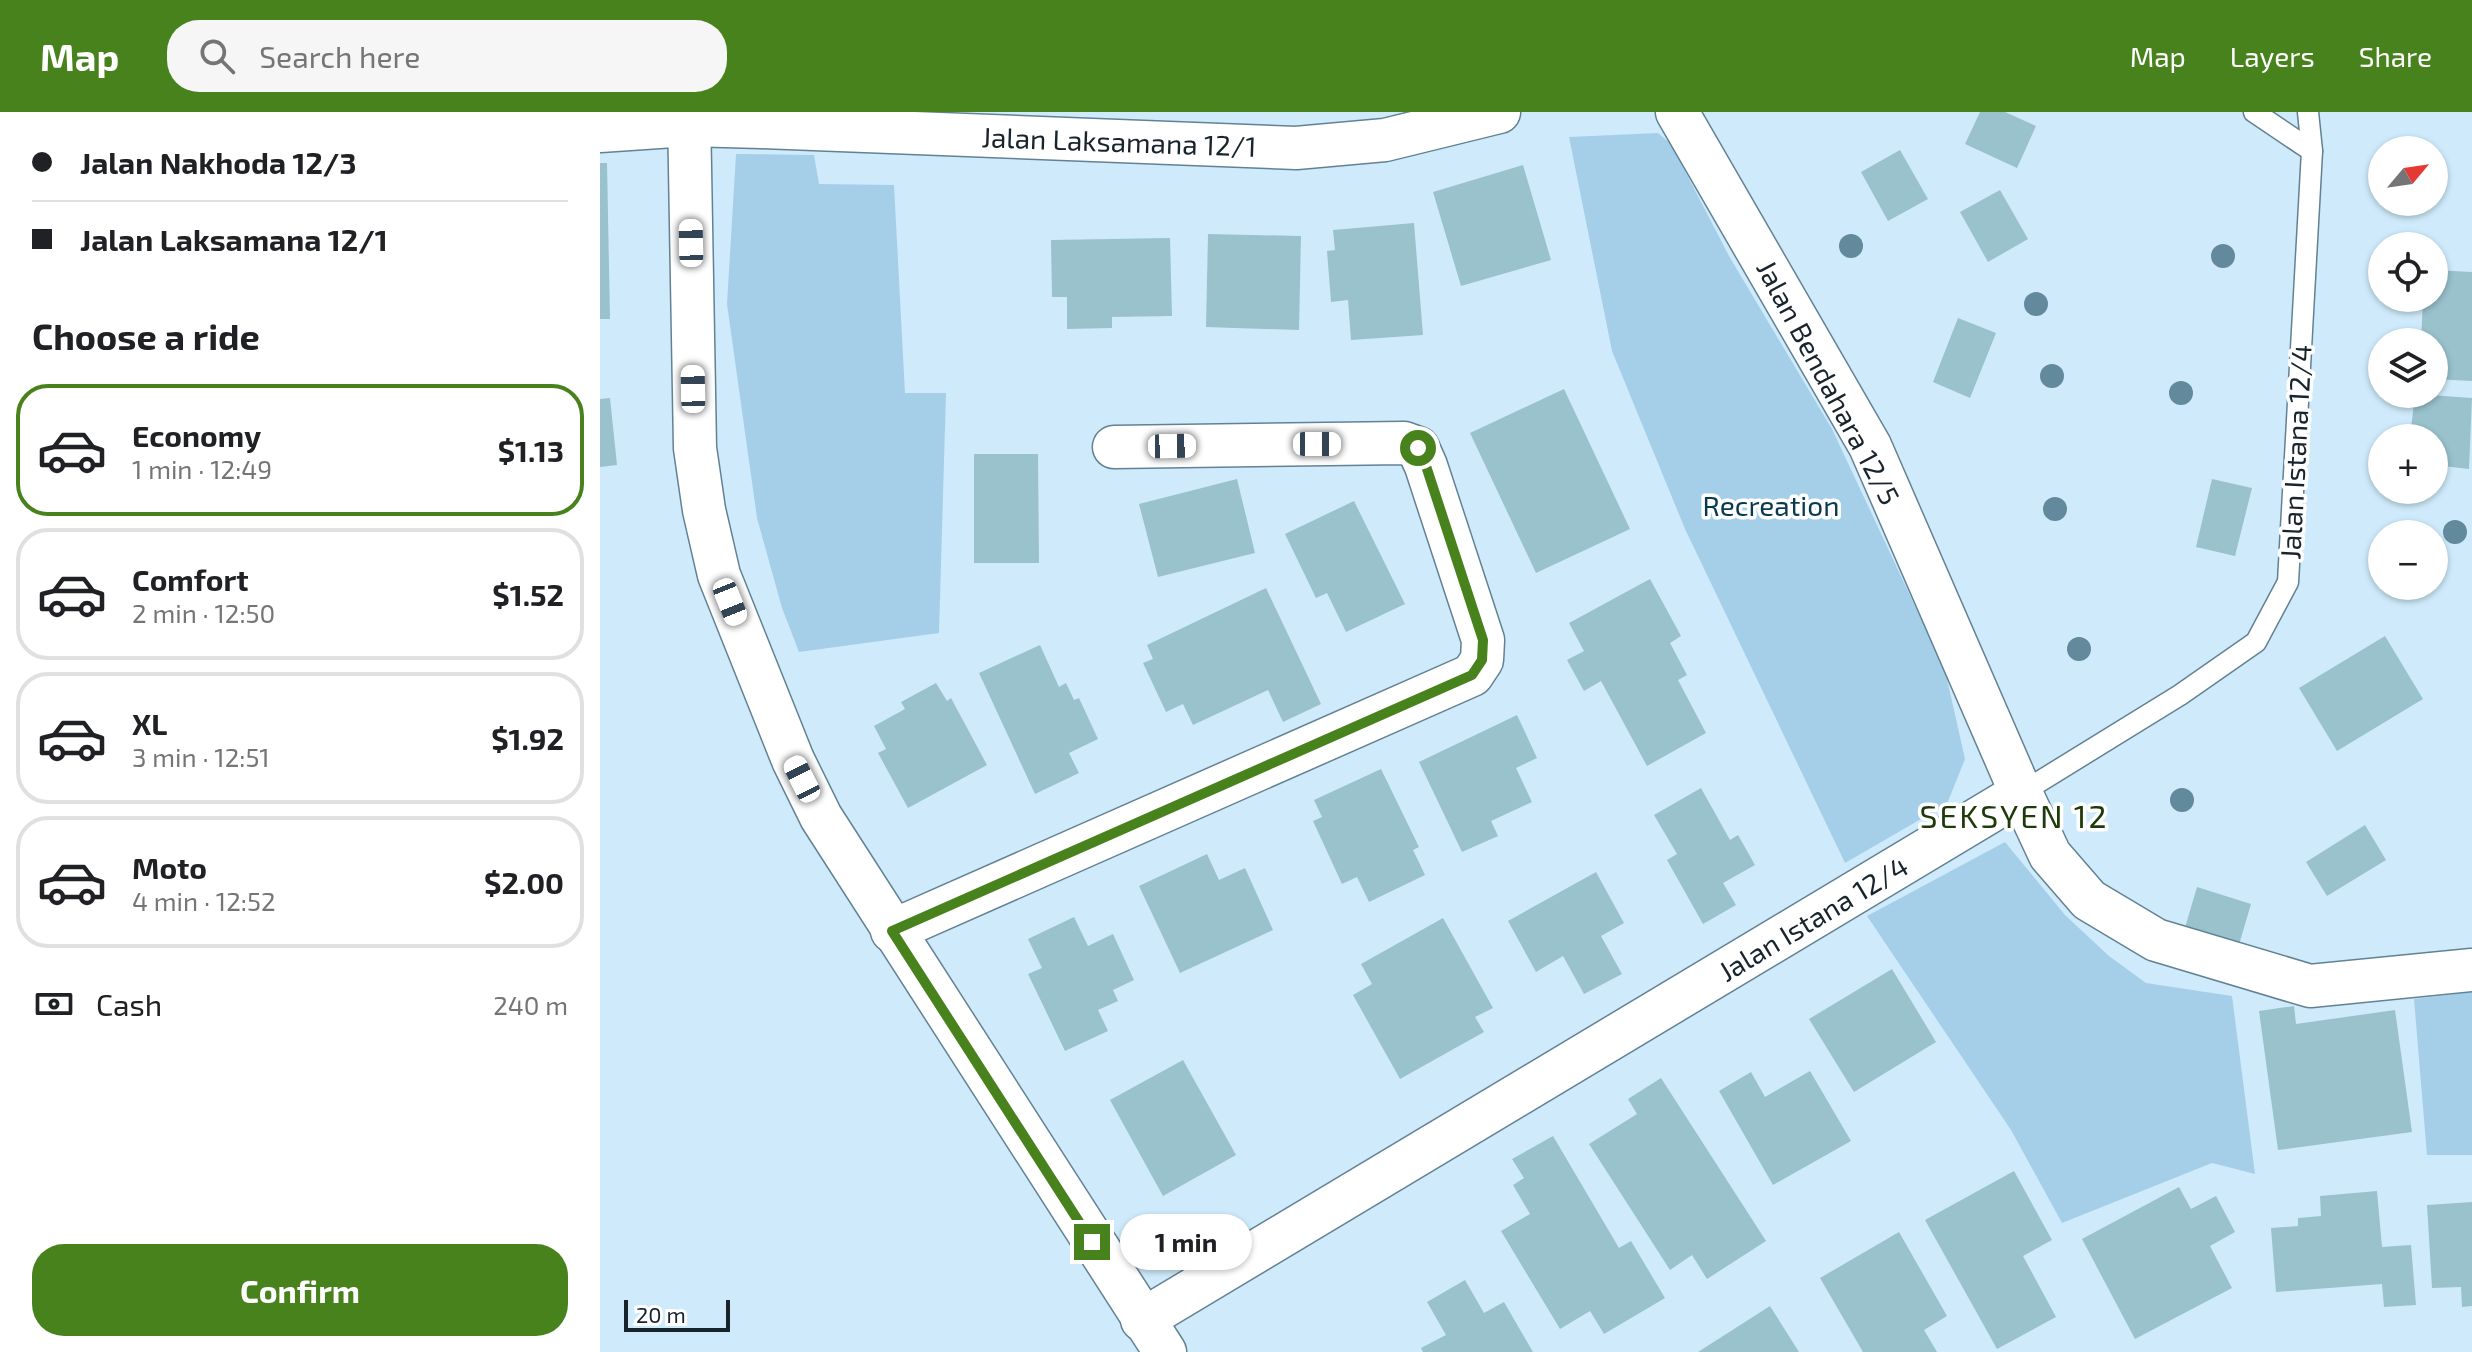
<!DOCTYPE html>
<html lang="en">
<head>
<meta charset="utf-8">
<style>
  :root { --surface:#fff; --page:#f6f6f6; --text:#202124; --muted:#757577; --line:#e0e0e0; --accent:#48821d }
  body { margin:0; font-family:"Exo 2",sans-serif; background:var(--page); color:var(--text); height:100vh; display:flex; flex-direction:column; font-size:30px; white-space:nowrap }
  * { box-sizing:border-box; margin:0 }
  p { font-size:26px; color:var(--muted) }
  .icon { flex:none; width:44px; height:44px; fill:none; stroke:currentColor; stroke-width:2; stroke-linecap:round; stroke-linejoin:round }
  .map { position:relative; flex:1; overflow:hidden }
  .details { display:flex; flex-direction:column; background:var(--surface); width:600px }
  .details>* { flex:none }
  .hud { display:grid; align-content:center; height:176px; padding:0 32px; background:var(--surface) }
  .needle { width:52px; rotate:61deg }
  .buttons { position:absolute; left:1768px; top:24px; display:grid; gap:16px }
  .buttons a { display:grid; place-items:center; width:80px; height:80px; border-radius:50%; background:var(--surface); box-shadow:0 2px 6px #0004; font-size:40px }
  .scale { position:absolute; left:24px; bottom:20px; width:106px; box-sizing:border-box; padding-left:8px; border:4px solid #17242c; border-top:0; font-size:22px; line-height:28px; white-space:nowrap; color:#17242c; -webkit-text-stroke:6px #fff; paint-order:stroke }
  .end { position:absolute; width:36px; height:36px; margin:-18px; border:10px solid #48821d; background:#fff; box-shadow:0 0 0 4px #fff }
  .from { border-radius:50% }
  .bubble { position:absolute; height:56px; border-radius:28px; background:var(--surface); box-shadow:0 2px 6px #0004; font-size:26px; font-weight:700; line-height:56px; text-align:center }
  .car { position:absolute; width:24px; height:48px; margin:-24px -12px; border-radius:10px; box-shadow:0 0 6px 2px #0007; background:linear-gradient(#fff 24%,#345 0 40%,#fff 0 76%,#345 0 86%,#fff 0) }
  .hud b { display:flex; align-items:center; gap:28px; height:76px; font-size:30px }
  .hud b+b { border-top:2px solid var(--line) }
  .hud i { width:20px; height:20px; background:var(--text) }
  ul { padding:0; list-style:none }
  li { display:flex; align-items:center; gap:24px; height:132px; margin:0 16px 12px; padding:0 16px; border:4px solid var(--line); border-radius:32px }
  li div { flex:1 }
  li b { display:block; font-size:30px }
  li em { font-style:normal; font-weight:700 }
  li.on { border-color:var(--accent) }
  li>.icon { width:72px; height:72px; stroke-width:1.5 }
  h2 { padding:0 32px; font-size:36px; line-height:96px }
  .pay { display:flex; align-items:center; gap:20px; height:88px; padding:0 32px; font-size:30px }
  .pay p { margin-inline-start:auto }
  .button { display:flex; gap:16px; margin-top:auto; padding:16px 32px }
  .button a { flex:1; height:92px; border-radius:32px; background:var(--accent); color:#fff; font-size:32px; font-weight:700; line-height:92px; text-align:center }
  header { display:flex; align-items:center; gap:48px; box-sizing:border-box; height:112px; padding:0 40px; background:var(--accent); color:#fff }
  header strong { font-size:38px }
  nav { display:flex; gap:44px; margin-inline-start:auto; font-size:28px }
  .search { width:560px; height:72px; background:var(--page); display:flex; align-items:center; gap:20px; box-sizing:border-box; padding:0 28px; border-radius:32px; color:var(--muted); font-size:30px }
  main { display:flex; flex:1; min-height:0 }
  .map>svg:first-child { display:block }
</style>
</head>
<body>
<header>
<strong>Map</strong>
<div class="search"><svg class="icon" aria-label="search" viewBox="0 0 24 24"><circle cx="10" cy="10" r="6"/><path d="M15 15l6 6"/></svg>Search here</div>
<nav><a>Map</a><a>Layers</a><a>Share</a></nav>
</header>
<main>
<section class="details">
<div class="hud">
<b><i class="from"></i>Jalan Nakhoda 12/3</b>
<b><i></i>Jalan Laksamana 12/1</b>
</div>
<h2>Choose a ride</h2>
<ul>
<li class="on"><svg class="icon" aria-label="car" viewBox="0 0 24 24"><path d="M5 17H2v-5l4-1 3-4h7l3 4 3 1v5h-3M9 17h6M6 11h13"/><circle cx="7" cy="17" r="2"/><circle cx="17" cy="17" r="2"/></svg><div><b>Economy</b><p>1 min · 12:49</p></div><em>$1.13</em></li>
<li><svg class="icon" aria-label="car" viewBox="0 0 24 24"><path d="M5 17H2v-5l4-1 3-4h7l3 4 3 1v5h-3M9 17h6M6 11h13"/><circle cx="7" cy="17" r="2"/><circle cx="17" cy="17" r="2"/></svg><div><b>Comfort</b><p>2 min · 12:50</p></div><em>$1.52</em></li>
<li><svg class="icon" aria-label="car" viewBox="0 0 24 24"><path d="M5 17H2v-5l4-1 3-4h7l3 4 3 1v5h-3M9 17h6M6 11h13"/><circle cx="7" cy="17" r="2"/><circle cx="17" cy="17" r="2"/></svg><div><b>XL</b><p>3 min · 12:51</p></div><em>$1.92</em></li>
<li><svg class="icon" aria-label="car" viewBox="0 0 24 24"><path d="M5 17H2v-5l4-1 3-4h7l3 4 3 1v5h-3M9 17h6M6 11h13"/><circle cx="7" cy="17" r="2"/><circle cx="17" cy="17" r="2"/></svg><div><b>Moto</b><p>4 min · 12:52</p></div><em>$2.00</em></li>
</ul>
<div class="pay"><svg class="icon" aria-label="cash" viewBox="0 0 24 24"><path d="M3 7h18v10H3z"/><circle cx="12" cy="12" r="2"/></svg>Cash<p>240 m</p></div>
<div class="button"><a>Confirm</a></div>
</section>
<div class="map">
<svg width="1872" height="1240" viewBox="0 0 1872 1240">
  <rect width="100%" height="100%" fill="#cfebfb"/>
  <!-- green -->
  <g fill="#a5cfe8">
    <path d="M1058 21 1071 32 1129 144 1232 317 1345 558 1365 647 1347 692 1245 751 1085 417 1012 239 969 25Z"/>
    <path d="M136 42 214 43 219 72 294 73 305 281H346L339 521 199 540 182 496 157 406 127 192Z"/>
    <path d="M1405 730 1465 803 1509 844 1546 871 1632 884 1655 1062 1612 1051 1462 1111 1411 1018 1267 804Z"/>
    <path d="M1872 880V1043H1827L1814 887Z"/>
  </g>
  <!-- building -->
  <g fill="#99c2cc">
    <path d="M1380 0H1405L1436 14 1417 56 1365 32Z"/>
    <path d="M1300 38 1328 87 1288 109 1261 60Z"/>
    <path d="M0 51H7L10 207H0Z"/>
    <path d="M923 53 951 148 861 174 833 80Z"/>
    <path d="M1400 78 1428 127 1388 150 1360 100Z"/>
    <path d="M814 111 823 223 751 228 748 188 731 190 727 139 735 138 733 118Z"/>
    <path d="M608 122 701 124 699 218 606 215Z"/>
    <path d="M570 126 572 204 512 205V216L467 217V185H452L451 128Z"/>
    <path d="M1834 158 1872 160V269L1834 267V230H1821L1823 186H1834Z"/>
    <path d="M1358 206 1396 221 1370 286 1333 270Z"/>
    <path d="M964 277 1030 417 936 461 870 321Z"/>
    <path d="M1815 282 1872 286 1869 357 1834 353V326H1810Z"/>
    <path d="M10 286 17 353 0 355V287Z"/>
    <path d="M374 342H438L439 451H374Z"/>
    <path d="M637 367 655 441 558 465 539 392Z"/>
    <path d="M1612 367 1652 376 1635 444 1596 435Z"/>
    <path d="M754 389 805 492 746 520 727 481 716 486 685 422Z"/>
    <path d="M1050 467 1081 524 1070 531 1087 563 1078 568 1106 621 1047 654 1001 569 984 579 967 548 984 539 969 511Z"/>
    <path d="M666 476 721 592 683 610 668 578 593 613 583 592 566 600 543 551 553 547 547 533Z"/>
    <path d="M1785 524 1823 587 1737 639 1699 576Z"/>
    <path d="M440 533 459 575 466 571 474 588 479 586 498 627 469 641 479 661 435 682 379 561Z"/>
    <path d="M336 571 347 589 351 586 387 653 308 696 278 641 286 637 274 614 305 597 301 590Z"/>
    <path d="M917 603 937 646 916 656 932 690 891 709 898 724 862 740 819 650Z"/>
    <path d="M781 657 819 735 813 738 825 763 769 790 757 765 742 772 713 709 722 705 714 688Z"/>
    <path d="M1101 676 1130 728 1138 723 1155 753 1123 771 1136 793 1103 812 1067 748 1077 742 1054 703Z"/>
    <path d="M1765 713 1786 748 1727 784 1706 750Z"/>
    <path d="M607 742 619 768 645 756 673 818 580 861 539 774Z"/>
    <path d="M996 760 1024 811 1001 824 1022 862 984 882 963 844 936 860 908 809Z"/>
    <path d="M1597 775 1651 792 1638 836 1584 819Z"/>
    <path d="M474 805 488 834 513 822 534 868 513 878 518 889 498 898 508 919 465 939 428 862 442 856 428 827Z"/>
    <path d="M843 806 893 896 875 905 884 920 800 967 753 883 772 872 761 852Z"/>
    <path d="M1292 857 1336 930 1254 980 1209 907Z"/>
    <path d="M1694 894 1696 912 1795 898 1812 1020 1678 1038 1659 899Z"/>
    <path d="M583 948 636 1043 563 1084 510 988Z"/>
    <path d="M1210 959 1251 1029 1173 1073 1119 979 1151 960 1165 985Z"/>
    <path d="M1061 966 1166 1129 1107 1167 1092 1143 1070 1158 989 1032 1037 1002 1028 987Z"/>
    <path d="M953 1024 1019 1136 1031 1129 1065 1186 1004 1222 990 1199 960 1217 901 1119 930 1102 913 1073 924 1066 912 1047Z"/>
    <path d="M1414 1059 1452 1128 1423 1144 1456 1205 1397 1237 1325 1108Z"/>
    <path d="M1579 1075 1591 1097 1616 1084 1635 1120 1610 1134 1632 1176 1535 1227 1482 1127Z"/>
    <path d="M1777 1079 1782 1135 1811 1133 1816 1193 1784 1195 1782 1172 1676 1180 1671 1116 1698 1114V1106L1721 1104 1720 1084Z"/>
    <path d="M1872 1090V1194L1862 1195 1861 1175 1832 1176 1827 1093Z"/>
    <path d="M1299 1120 1347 1204 1324 1218 1337 1240H1263L1220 1166Z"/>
    <path d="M865 1168 884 1201 904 1190 933 1240H823L821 1236 846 1223 827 1190Z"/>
    <path d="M1170 1194 1199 1240H1098Z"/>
  </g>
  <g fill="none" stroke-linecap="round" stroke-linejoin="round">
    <defs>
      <g id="lane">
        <path d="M1654 0 1712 39 1708 0"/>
        <path d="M1421 681 1580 583 1656 530 1688 470 1712 39"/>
      </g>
      <g id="street">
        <path d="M89 0 95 336 104 398 119 463 193 648 221 705 565 1240"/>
        <path d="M1077 0 1270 334 1421 681 1450 743 1489 788 1556 828 1710 874 1872 858"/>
        <path d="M0 19 88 13 161 15 696 36 785 28 899 0"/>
        <path d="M292 819 872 563 882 548 883 528 826 354 818 336 804 331 514 335"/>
        <path d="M542 1208 1421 681"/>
      </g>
    </defs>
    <!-- lane casing -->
    <use href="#lane" stroke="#628294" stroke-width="23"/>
    <!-- street casing -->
    <use href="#street" stroke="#628294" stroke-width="45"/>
    <!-- lane -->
    <use href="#lane" stroke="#fff" stroke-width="20"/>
    <!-- street -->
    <use href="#street" stroke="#fff" stroke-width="42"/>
  </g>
  <!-- trees -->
  <g fill="#63899c">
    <circle cx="1251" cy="134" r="12"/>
    <circle cx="1623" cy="144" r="12"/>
    <circle cx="1436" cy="192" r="12"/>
    <circle cx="1452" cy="264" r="12"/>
    <circle cx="1581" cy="281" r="12"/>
    <circle cx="1455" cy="397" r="12"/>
    <circle cx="1855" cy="420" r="12"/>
    <circle cx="1479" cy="537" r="12"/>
    <circle cx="1582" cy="688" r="12"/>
  </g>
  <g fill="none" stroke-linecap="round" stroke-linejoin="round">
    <!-- route -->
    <path stroke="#48821d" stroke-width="10" d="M492 1130 292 819 872 563 882 548 883 528 826 354 818 336"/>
  </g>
  <g text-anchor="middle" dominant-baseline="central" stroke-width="7" stroke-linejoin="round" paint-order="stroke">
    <!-- street labels -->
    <g font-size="28" fill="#17242c" stroke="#fff">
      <text transform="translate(519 29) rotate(2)">Jalan Laksamana 12/1</text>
      <text transform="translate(1229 270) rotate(62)">Jalan Bendahara 12/5</text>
      <text transform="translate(1695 340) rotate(-87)">Jalan Istana 12/4</text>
      <text transform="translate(1213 806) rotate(-31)">Jalan Istana 12/4</text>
    </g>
    <!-- park labels -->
    <g font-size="28" fill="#0a394f" stroke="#fff">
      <text x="1171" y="393">Recreation</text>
    </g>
    <!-- quarter labels -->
    <g font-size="32" letter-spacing="2" fill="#1e3a0a" stroke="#fff">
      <text x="1414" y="703">SEKSYEN 12</text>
    </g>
  </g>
</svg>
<div class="buttons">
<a><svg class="needle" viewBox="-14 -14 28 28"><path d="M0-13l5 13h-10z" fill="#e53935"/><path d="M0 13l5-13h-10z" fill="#757577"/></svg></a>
<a><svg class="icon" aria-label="locate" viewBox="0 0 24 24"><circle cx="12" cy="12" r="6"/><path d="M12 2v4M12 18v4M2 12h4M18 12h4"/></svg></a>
<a><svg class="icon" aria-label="layers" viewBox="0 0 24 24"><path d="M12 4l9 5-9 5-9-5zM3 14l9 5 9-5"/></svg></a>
<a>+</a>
<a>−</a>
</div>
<div class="scale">20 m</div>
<i class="end from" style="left:818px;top:336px"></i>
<i class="end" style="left:492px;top:1130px"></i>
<div class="bubble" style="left:520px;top:1102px;width:132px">1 min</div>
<i class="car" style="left:91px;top:131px;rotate:359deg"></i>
<i class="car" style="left:93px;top:277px;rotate:359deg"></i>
<i class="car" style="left:717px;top:332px;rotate:90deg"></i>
<i class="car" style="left:572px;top:334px;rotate:89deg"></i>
<i class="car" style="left:130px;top:490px;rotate:158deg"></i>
<i class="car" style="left:202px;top:667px;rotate:333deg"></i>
</div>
</main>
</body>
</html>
